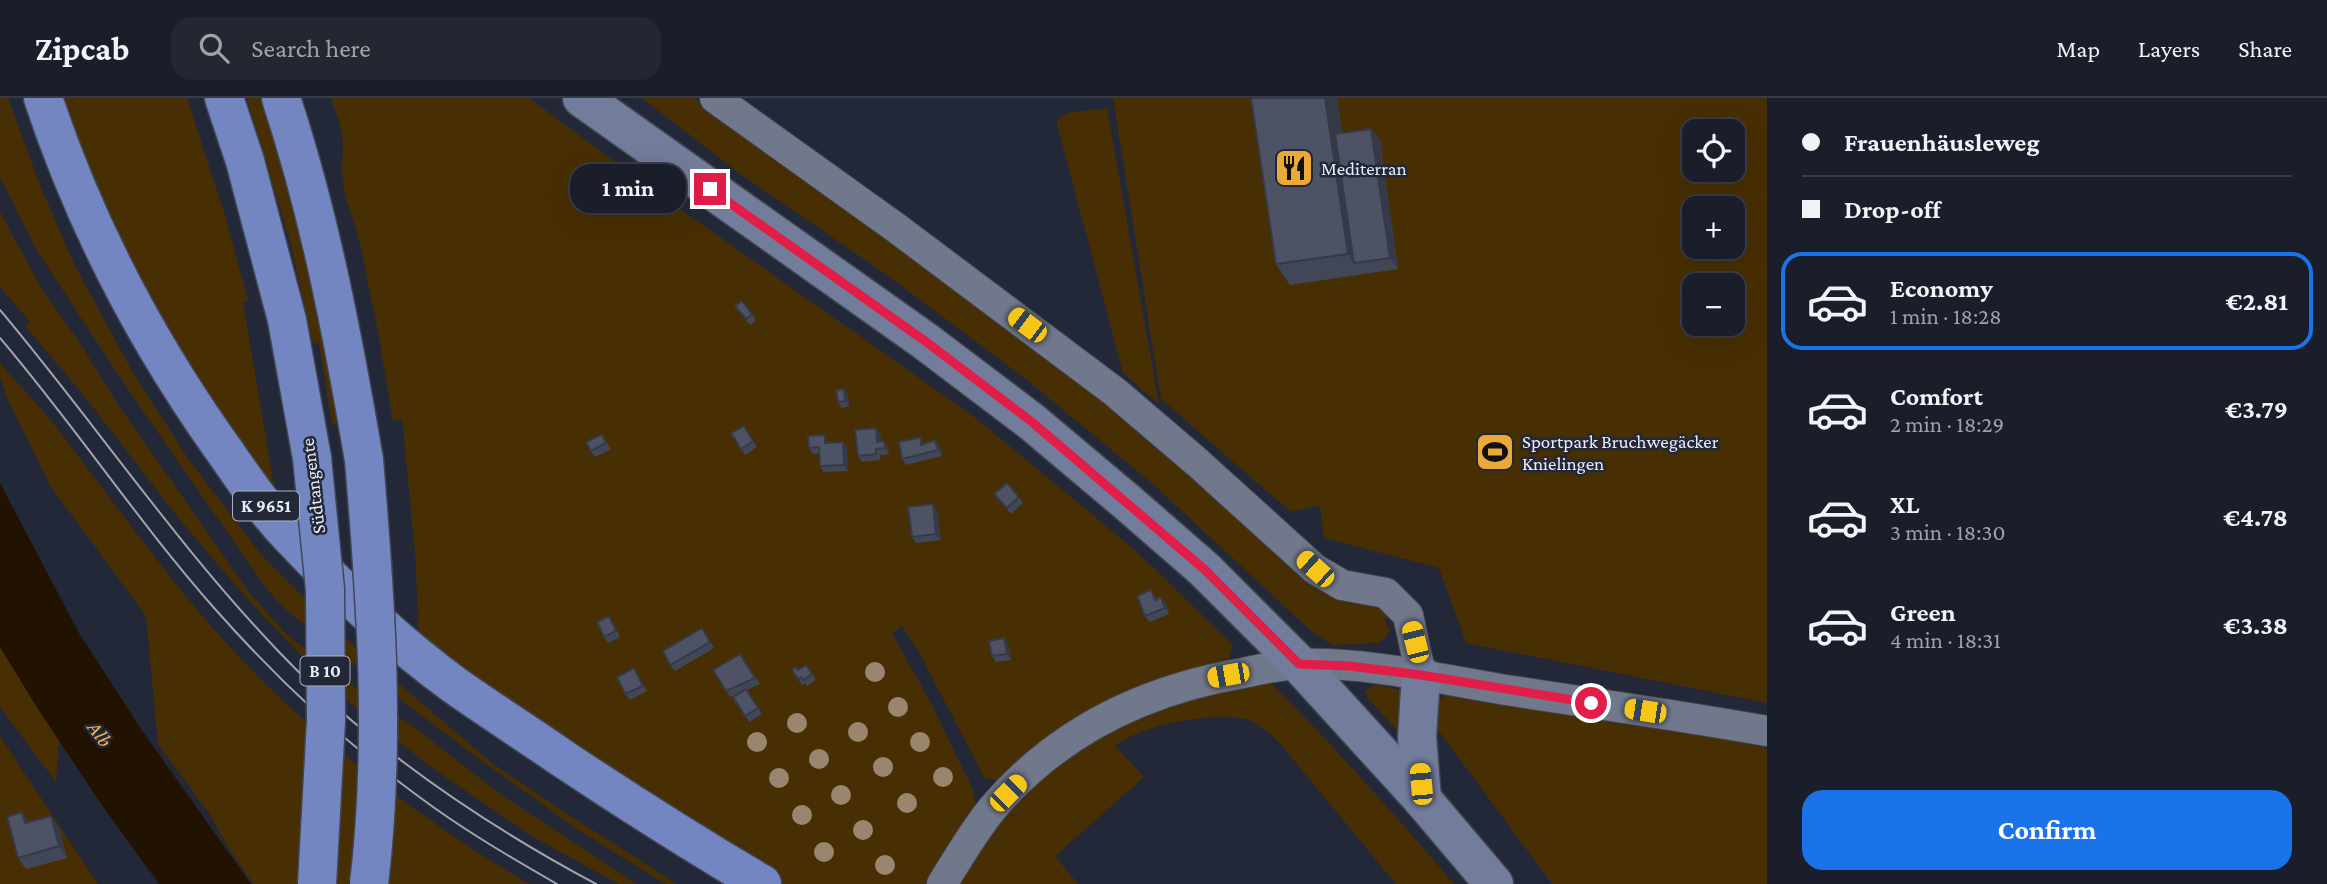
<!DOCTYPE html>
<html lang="en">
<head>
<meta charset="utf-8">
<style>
  :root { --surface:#1a1e2a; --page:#232732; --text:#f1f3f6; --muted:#9fa2a8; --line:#383c47; --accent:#1a73e8 }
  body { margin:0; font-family:"Crimson Pro",serif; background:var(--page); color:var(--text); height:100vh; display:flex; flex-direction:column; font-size:26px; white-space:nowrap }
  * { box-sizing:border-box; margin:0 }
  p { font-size:23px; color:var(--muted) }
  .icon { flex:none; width:38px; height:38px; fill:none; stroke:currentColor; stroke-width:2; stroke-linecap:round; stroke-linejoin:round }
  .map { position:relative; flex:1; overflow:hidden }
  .drawer { display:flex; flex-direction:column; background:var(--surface); width:560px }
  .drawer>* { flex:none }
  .guide { display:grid; align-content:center; height:154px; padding:0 35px; background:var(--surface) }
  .tools { position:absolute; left:1682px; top:21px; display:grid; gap:14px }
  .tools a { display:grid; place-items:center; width:63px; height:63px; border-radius:14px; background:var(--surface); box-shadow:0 7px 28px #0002,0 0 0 2px var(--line); font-size:35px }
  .end { position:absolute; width:32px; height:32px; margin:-16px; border:9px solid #e11d48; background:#fff; box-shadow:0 0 0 4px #fff }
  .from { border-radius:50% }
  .bubble { position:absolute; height:49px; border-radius:21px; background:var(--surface); box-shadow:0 7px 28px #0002,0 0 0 2px var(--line); font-size:23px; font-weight:700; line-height:49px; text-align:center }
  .car { position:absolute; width:21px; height:42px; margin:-21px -10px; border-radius:9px; box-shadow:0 0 5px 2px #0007; background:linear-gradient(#f5c518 24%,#345 0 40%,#f5c518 0 76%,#345 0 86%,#f5c518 0) }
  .guide b { display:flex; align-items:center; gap:24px; height:66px; font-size:26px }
  .guide b+b { border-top:2px solid var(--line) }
  .guide i { width:18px; height:18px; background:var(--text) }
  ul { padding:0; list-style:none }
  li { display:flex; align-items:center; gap:21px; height:98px; margin:0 14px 10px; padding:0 21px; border:4px solid transparent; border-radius:21px }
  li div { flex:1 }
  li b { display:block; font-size:26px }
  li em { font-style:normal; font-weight:700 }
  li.active { border-color:var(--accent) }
  li>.icon { width:63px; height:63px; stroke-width:1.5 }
  .button { display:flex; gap:14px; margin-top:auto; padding:14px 35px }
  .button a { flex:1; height:80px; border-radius:21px; background:var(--accent); color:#fff; font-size:28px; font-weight:700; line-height:80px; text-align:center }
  header { display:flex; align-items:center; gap:42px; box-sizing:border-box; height:98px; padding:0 35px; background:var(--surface); border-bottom:2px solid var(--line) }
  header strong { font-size:33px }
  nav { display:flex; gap:38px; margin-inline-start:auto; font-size:24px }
  .search { width:490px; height:63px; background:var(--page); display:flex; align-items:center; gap:18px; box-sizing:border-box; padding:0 24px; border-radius:21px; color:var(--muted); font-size:26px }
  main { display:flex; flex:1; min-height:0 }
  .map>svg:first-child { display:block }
</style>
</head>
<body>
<header>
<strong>Zipcab</strong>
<div class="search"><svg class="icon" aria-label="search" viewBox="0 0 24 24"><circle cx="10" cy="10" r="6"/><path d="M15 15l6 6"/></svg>Search here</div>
<nav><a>Map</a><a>Layers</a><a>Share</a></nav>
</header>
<main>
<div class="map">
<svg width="1767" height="786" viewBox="0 0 1767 786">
  <rect width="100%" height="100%" fill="#232838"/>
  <!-- green -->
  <g fill="#482f03" fill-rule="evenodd">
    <path d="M0 0H8L40 87 74 166 132 273 189 362 263 459 344 539 492 665 566 715 677 786H666L641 771 577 731 472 656 319 539 283 509 266 490 125 287 36 151 0 79Z"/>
    <path d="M61 0H187L224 114 248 202 243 205 275 393C212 303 149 211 104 110 88 74 75 36 61 0Z"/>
    <path d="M247 0H261C295 106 318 213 338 322L335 327 332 326 319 245 313 246 291 147Z"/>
    <path d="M331 0H529L653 92 973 318 1134 451 1233 547 1228 564C1166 580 1106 594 1055 634 1037 649 1021 667 1005 683L985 681 919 554 902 528 892 535 932 607 973 692 976 705 973 717 929 786H783L697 737 419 541 415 455 402 321 393 323 378 234 359 141 345 97 342 74 343 45 340 27Z"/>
    <path d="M642 0H693L793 72 1382 506 1391 515 1384 521 1390 532 1385 540 1379 545 1333 547 1312 534 1153 386 1022 278 884 175 739 75Z"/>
    <path d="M1113 0H1767V605L1466 545 1439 470 1324 440 1320 407 1291 414 1161 301ZM1694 33H1732V72H1694ZM1694 110H1732V149H1694ZM1694 187H1732V226H1694Z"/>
    <path d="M1107 10 1159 306 1123 275 1057 26V22L1067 15Z"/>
    <path d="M0 114 41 190 80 245 115 302 248 493 285 535 339 578 415 630 503 698 637 786H619L535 740 428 667 348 603 287 543 245 498 180 422 82 295 26 229 30 224 0 189Z"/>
    <path d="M0 265C17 285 36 304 53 325 115 405 172 488 241 561 326 650 424 723 529 786H253L227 747 209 715 158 646 146 518 51 389 8 302 0 280Z"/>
    <path d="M0 549 59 643 56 684 0 609Z"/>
    <path d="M1264 585 1272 586C1336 650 1395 717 1454 786H1396L1277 642C1270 637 1263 630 1255 625 1226 609 1141 627 1115 648L1144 679 1055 758 1078 786H955L1017 701 1041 678 1100 635 1189 600Z"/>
    <path d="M1377 587 1406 593 1402 629 1396 631 1368 601 1365 594 1371 588Z"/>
    <path d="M1454 591H1479L1767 650V786H1552L1433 625 1430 608Z"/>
    <path d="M0 638 98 786H0Z"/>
  </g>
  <!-- water -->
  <path fill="#211300" d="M0 385 79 535 143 634 251 786H159L101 706 36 608 0 549Z"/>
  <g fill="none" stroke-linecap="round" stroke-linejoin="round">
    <defs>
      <g id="street">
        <path d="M715 0 895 129 1115 294 1198 365 1315 471 1342 487 1386 495 1408 517 1421 577"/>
        <path d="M942 786C958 761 973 734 992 711 1057 634 1144 592 1243 575 1261 571 1281 567 1300 566 1367 564 1434 580 1500 591 1589 605 1678 617 1767 633"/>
      </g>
      <g id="secondary">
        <path d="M582 0 925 243 1032 324 1127 404 1204 471 1299 566 1422 701 1494 786"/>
        <path d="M1421 577 1417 639 1422 701"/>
      </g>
      <g id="highway">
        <path d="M43 0C85 126 146 243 223 351 243 380 265 412 290 438 340 491 394 543 453 586 488 611 526 635 562 660 628 704 694 746 762 786"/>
        <path d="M224 0 245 63 287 222 312 360"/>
        <path d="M281 0C320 118 343 239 364 362"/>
      </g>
    </defs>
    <!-- street casing -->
    <use href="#street" stroke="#414653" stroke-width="32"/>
    <!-- secondary casing -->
    <use href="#secondary" stroke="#414653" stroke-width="41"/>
    <!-- highway casing -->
    <use href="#highway" stroke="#414653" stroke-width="41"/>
    <!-- street -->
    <use href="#street" stroke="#71788b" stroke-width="30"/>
    <!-- secondary -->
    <use href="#secondary" stroke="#727c9b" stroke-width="38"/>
    <!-- highway -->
    <use href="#highway" stroke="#7386c1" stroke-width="38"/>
    <!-- tram -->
    <g stroke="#a0a4b0" stroke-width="2">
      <path d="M0 212C95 325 178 449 281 556 371 650 482 725 596 786"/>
      <path d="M0 240C75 328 139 425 215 511 276 580 344 644 418 698 462 731 510 759 557 786"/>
    </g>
    <defs>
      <g id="highway-bridge">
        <path d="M312 360 325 491 326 623 317 786"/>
        <path d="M364 362C376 503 386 645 369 786"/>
      </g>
    </defs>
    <!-- highway-bridge casing -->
    <use href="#highway-bridge" stroke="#414653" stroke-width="41" stroke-linecap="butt"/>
    <!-- highway-bridge -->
    <use href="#highway-bridge" stroke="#7386c1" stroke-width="38"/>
  </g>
  <!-- trees -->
  <g fill="#9a866e">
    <circle cx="875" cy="574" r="10"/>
    <circle cx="898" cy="609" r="10"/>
    <circle cx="797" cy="625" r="10"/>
    <circle cx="858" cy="634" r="10"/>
    <circle cx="757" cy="644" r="10"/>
    <circle cx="920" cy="644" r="10"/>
    <circle cx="819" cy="661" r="10"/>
    <circle cx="883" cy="669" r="10"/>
    <circle cx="943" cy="679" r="10"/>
    <circle cx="779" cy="680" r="10"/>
    <circle cx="841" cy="697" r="10"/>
    <circle cx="907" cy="705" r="10"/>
    <circle cx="802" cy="717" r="10"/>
    <circle cx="863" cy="732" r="10"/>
    <circle cx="824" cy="754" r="10"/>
    <circle cx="885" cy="767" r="10"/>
  </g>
  <!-- wall -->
  <g fill="#424757">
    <path d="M1251 0H1337L1342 35 1380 42 1398 171 1290 187 1276 166Z"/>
    <path d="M742 203 756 222 750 227 735 208Z"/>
    <path d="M844 291 848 297 849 308 842 310 838 304Z"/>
    <path d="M744 328 757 349 745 357 731 335Z"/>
    <path d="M602 336 611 351 595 359 591 353Z"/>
    <path d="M880 336 881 343 888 349 889 356 880 357V362L862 364 858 358Z"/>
    <path d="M829 343V345L847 350 848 373 824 374 820 368 819 355 813 356 809 350Z"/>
    <path d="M925 345 940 348 942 358 906 367 902 361Z"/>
    <path d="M994 396 1019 399 1023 405 1011 416Z"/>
    <path d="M937 412 941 442 916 445 912 439Z"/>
    <path d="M1155 498 1157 501 1166 505 1169 516 1150 524 1145 518Z"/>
    <path d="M613 524 620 539 608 545 604 539Z"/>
    <path d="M702 530 714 550 675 573 670 567Z"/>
    <path d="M1008 546 1011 562 996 564 992 558Z"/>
    <path d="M740 556 760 586 747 592 762 616 749 624 733 599 736 597 730 599 713 572Z"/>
    <path d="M806 567 816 582 807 588 805 585 802 587 792 572H798Z"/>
    <path d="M634 570 647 593 630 602 625 596Z"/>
    <path d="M22 714 29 724 59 729 67 760 26 771 18 760Z"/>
  </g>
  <!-- shaded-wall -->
  <g fill="#363a47">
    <path d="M1325 0H1337L1360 164 1354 165 1348 156Z"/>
    <path d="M1371 31 1380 42 1398 171 1390 160Z"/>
    <path d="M844 291 848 297 849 308 845 303Z"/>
    <path d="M876 330 880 336 882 350 877 344Z"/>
    <path d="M935 342 940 348 942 358 938 352Z"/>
    <path d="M884 343 888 349 889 356 885 350Z"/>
    <path d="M843 344 847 350 848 373 844 367Z"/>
    <path d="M933 406 937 412 941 442 936 436Z"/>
    <path d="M1161 499 1166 505 1169 516 1165 510Z"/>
    <path d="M1004 540 1008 546 1011 562 1007 556Z"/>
    <path d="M22 714 30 726 25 725Z"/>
    <path d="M51 718 59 729 67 760 59 748Z"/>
  </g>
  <!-- building -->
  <g fill="#4d5365" stroke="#363a47" stroke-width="2">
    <path d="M1251 0H1325L1348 156 1276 166Z"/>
    <path d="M1371 31 1390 160 1354 165 1335 36Z"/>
    <path d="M742 203 752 216 746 221 735 208Z"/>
    <path d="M844 291 845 303 838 304 836 292Z"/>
    <path d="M744 328 753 343 741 351 731 335Z"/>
    <path d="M876 330 877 344 884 343 885 350 876 351V356L858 358 855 332Z"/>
    <path d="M602 336 606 345 591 353 586 344Z"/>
    <path d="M825 337V345L843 344 844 367 820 368 819 349 809 350 808 338Z"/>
    <path d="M921 339V347L935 342 938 352 902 361 899 344Z"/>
    <path d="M1007 385 1019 399 1007 410 994 396Z"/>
    <path d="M933 406 936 436 912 439 908 409Z"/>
    <path d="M1151 492 1155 502 1161 499 1165 510 1145 518 1137 498Z"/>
    <path d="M609 518 616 533 604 539 597 524Z"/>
    <path d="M702 530 710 544 670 567 663 553Z"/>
    <path d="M1004 540 1007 556 992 558 989 543Z"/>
    <path d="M740 556 755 580 726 593 713 572Z"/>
    <path d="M806 567 812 576 803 582 801 579 798 581 792 572 796 569 798 572Z"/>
    <path d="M634 570 643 588 625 596 617 579Z"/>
    <path d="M746 591 758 610 745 618 733 599Z"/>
    <path d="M22 714 25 725 51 718 59 748 18 760 7 719Z"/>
  </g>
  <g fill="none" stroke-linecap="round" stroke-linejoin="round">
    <!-- route -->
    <path stroke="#e11d48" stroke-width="9" d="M710 91 925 243 1032 324 1204 471 1299 566 1349 568 1421 577 1591 605"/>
  </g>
  <!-- icons -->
  <defs>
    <symbol id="restaurant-square" viewBox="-11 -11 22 22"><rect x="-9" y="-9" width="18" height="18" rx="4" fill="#eba93a" stroke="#232838"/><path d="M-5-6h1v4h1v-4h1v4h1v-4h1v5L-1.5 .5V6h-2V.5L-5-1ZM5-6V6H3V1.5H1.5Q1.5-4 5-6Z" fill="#111"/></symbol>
    <symbol id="stadium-square" viewBox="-11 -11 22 22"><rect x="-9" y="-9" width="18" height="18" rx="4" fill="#eba93a" stroke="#232838"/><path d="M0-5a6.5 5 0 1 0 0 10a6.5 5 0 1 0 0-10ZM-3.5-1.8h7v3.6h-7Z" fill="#111"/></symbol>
  </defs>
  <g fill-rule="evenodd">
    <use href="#restaurant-square" x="1272" y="48" width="44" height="44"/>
    <use href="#stadium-square" x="1473" y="332" width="44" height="44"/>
  </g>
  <g text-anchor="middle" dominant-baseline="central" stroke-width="5" stroke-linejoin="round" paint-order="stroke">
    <!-- shield labels -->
    <g fill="#232838" stroke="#aeb2be" stroke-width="2">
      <rect x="233" y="393.5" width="66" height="29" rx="5"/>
      <rect x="300.5" y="558.5" width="49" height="29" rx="5"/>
    </g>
    <g font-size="18" font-weight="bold" fill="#e9edf7">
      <text x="266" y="408">K 9651</text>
      <text x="325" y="573">B 10</text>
    </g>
    <!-- poi labels -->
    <g font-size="19" fill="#e9edf7" stroke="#232838" text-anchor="start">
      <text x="1321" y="70">Mediterran</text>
      <text x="1522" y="343">Sportpark Bruchwegäcker<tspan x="1522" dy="22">Knielingen</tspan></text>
    </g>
    <!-- street labels -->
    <g font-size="19" fill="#e9edf7" stroke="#232838">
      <text transform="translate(313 388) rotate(-97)">Südtangente</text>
    </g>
    <!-- water labels -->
    <g font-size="21" font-style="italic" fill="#f3b246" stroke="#232838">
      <text transform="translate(100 636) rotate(54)">Alb</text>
    </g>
  </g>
</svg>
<div class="tools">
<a><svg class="icon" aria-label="locate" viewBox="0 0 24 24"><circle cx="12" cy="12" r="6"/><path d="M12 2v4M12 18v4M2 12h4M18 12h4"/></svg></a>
<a>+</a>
<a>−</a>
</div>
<i class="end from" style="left:1591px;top:605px"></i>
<i class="end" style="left:710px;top:91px"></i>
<div class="bubble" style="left:570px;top:66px;width:116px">1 min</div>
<i class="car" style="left:1027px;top:227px;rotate:307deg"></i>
<i class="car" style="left:1315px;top:471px;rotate:312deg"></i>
<i class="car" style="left:1415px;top:544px;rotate:346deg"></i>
<i class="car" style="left:1228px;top:577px;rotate:260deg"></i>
<i class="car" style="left:1645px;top:613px;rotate:279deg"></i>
<i class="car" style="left:1421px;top:686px;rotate:355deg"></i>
<i class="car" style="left:1008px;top:695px;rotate:45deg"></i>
</div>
<section class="drawer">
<div class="guide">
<b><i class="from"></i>Frauenhäusleweg</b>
<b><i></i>Drop-off</b>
</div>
<ul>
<li class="active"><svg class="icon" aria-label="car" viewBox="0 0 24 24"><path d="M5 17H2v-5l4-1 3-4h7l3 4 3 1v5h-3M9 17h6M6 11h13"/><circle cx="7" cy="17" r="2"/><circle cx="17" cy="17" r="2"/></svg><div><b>Economy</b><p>1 min · 18:28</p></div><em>€2.81</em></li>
<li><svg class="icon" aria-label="car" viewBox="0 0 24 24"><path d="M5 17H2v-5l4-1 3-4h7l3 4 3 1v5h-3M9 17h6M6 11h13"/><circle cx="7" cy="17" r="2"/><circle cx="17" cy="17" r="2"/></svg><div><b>Comfort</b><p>2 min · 18:29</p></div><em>€3.79</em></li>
<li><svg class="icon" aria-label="car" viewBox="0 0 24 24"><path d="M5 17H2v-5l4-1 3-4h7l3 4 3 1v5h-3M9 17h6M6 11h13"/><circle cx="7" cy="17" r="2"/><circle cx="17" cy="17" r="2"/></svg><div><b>XL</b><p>3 min · 18:30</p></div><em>€4.78</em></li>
<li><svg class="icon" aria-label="car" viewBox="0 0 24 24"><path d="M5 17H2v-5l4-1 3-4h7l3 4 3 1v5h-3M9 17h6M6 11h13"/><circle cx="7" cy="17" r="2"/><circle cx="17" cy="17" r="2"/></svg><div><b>Green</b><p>4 min · 18:31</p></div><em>€3.38</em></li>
</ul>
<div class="button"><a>Confirm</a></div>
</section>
</main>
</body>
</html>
